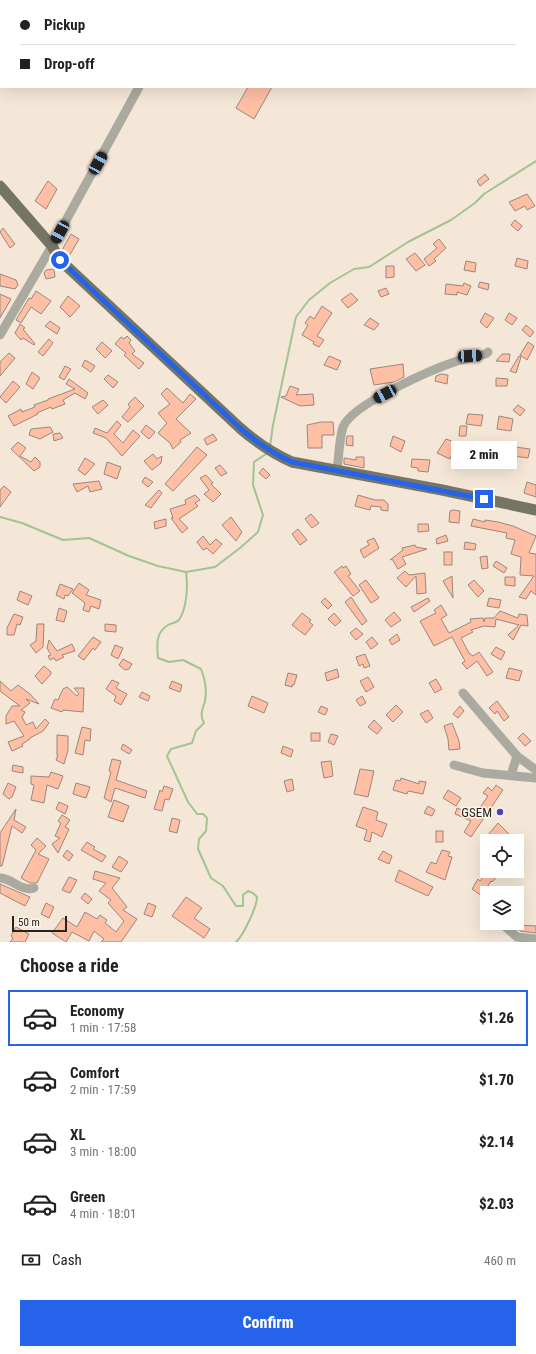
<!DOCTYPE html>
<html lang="en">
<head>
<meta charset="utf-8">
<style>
  :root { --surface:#fff; --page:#f6f6f6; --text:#222; --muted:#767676; --line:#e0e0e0; --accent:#2563eb }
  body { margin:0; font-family:"Roboto Condensed",sans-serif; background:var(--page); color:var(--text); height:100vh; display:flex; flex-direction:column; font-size:15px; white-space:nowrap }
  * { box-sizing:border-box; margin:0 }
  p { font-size:13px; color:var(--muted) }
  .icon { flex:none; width:22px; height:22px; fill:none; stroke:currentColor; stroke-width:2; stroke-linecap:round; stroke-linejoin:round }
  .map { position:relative; height:942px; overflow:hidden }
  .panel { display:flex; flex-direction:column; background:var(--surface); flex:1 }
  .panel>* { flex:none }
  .top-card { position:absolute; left:0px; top:0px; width:536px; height:88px; box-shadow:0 4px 16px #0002; display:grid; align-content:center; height:88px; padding:0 20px; background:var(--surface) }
  .buttons { position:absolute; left:480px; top:834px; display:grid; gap:8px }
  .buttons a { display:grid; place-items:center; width:44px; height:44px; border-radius:0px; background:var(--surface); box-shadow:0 4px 16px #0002; font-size:20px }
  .scale { position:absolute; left:12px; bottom:10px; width:55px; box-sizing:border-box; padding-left:4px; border:2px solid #28231d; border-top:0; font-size:11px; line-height:14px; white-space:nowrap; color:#28231d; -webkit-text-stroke:3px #fdf5eb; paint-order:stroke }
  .end { position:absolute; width:18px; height:18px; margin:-9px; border:5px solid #2563eb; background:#fff; box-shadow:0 0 0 2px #fff }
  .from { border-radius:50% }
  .bubble { position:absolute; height:28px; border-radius:0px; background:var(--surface); box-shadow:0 4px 16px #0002; font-size:13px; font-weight:800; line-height:28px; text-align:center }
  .car { position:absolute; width:12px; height:24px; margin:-12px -6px; border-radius:5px; box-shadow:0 0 3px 1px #0007; background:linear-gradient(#222 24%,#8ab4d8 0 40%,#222 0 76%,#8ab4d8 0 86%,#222 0) }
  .top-card b { display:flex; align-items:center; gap:14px; height:38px; font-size:15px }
  .top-card b+b { border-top:1px solid var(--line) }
  .top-card i { width:10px; height:10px; background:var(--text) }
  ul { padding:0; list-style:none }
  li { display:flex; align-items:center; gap:12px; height:56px; margin:0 8px 6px; padding:0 12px; border:2px solid transparent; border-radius:0px }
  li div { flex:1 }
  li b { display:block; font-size:15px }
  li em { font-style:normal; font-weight:800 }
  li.selected { border-color:var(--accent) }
  li>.icon { width:36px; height:36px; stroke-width:1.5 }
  h2 { padding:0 20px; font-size:18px; line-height:48px }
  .pay { display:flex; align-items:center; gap:10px; height:44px; padding:0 20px; font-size:15px }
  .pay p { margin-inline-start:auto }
  .cta { display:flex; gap:8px; margin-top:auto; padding:8px 20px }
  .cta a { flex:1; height:46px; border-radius:0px; background:var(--accent); color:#fff; font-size:16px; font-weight:800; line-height:46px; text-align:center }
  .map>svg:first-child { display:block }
</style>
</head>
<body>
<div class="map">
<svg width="536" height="942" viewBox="0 0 536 942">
  <rect width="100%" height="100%" fill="#f4e7d7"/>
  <!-- green -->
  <path fill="#e7a7ac" d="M0 0H138L140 1H1V20Z"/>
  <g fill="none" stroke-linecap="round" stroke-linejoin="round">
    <!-- stream -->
    <g stroke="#a1c490" stroke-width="2">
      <path d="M270 446 273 425 296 317 309 300 330 283 354 269 369 267 408 242 451 220 475 203 484 194 536 161"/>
      <path d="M0 517 22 523 63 540 89 538 129 556 158 566 186 572C188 586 187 608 179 620 176 623 172 623 168 625 155 633 157 645 158 658L169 662 183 660 201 669C205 679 207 690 205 701 203 709 199 714 204 723L196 731 192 743 171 749 167 756 188 802 197 814H203L207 818 206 831 199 839 198 849 211 878 223 886 236 906H243V895L248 891 253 893 257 897C257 907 243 936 236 942"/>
      <path d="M186 572 215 567 240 548 258 532 263 515 253 485 254 462 266 454"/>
    </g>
  </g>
  <!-- building -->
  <g fill="#febfa5" stroke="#9a877e">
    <path d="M248 87H272L254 119 236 108Z"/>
    <path d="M485 174 489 179 480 186 477 181Z"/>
    <path d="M48 181 57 189 46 209 35 201Z"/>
    <path d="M527 194 535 206 527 210 525 206 515 211 509 202Z"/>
    <path d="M515 220 522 226 518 231 511 225Z"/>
    <path d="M3 228 15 244 10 248 0 232Z"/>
    <path d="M71 234 79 239 68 258 62 250Z"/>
    <path d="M439 239 446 248 434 259 436 261 429 266 424 259 437 248 433 244Z"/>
    <path d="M415 253 425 265 416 271 406 259Z"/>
    <path d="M517 258 528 261 527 269 515 266Z"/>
    <path d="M466 261 476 263 475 272 464 270Z"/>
    <path d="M386 266H394V277L386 278Z"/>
    <path d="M54 269 55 277 46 279 44 273 46 270Z"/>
    <path d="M0 274 16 280 18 285 15 289 0 286Z"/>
    <path d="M480 282 489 284 488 290 478 287Z"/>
    <path d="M464 283 471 286 467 295 457 292V295L445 294 446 284 463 286Z"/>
    <path d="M386 288 389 294 381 297 378 291Z"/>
    <path d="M36 291 51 301 41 314 31 307 21 323 16 320 29 298 31 299Z"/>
    <path d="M351 293 358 300 348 308 341 300Z"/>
    <path d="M0 294 11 299 0 318Z"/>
    <path d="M68 296 80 306 70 317 60 307Z"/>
    <path d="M322 306 332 313 317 336 324 340 319 347 313 344 314 342 302 335 308 325 305 323 310 316 314 319Z"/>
    <path d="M485 313 494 318 487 328 480 322Z"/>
    <path d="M509 313 517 318 512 325 505 320Z"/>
    <path d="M370 318 379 324 374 330 364 325Z"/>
    <path d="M50 321 60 328 57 334 45 326Z"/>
    <path d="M20 324 25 328 23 329 35 344 34 345 23 338 21 340 15 333Z"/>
    <path d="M526 325 534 332 530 337 522 330Z"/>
    <path d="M127 336 131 340 129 343 135 351 132 354 144 363 139 369 124 355 126 353 115 344 121 337 124 339Z"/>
    <path d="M49 339 53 343 43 356 38 352Z"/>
    <path d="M102 342 112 351 105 358 96 349Z"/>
    <path d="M528 342 534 346 527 360 520 355Z"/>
    <path d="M9 353 15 358 0 376V362Z"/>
    <path d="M502 354H510L509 362 496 361Z"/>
    <path d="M329 356 341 361 337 370 324 365Z"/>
    <path d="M519 356 521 357 516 373 510 371Z"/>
    <path d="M85 360 95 366 91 372 82 366Z"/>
    <path d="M403 364 404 377 394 382 374 385 370 369Z"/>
    <path d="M65 366 71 369 64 380 59 377Z"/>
    <path d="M32 372 40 378 33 389 26 384Z"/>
    <path d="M441 374 448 375 447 384 435 381 436 376Z"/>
    <path d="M108 375 118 382 113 388 104 379Z"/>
    <path d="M496 378 508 379 507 386H496Z"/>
    <path d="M69 379 88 393 85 399 75 393 63 400 65 404 52 409 51 407 37 413 38 414 14 426 8 416 21 409 22 412 35 407 34 405 48 400V399L75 389 66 384Z"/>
    <path d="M13 381 20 387 6 403 0 397Z"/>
    <path d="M290 386 299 389 296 395 313 394 314 405 300 406 281 397 286 396Z"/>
    <path d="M167 388 183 403 190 394 196 399 176 419 191 433 180 440 181 442 173 449 170 443 158 433 167 423 158 413 170 404 161 394Z"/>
    <path d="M135 397 144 406 128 422 122 417 130 407 128 404Z"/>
    <path d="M103 400 108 405 98 414 92 407Z"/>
    <path d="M518 405 525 410 520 416 513 410Z"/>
    <path d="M468 414 483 415 481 426 466 424Z"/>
    <path d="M499 416 513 419 511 431 497 429Z"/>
    <path d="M117 421 121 425 114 434 123 443 133 430 140 436 122 456 106 438 93 433 95 428 107 433Z"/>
    <path d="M321 422H333L334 435H322V448H308L307 425Z"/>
    <path d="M146 425 155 432 149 439 141 432Z"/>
    <path d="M460 426H467L466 436H459Z"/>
    <path d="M50 427 53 432 40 439 29 435 31 429Z"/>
    <path d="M60 433 63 438 54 441 53 434Z"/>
    <path d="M213 434 217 440 207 445 204 439Z"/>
    <path d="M347 436H353V446L346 445Z"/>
    <path d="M393 436 405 441 401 452 390 446Z"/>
    <path d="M446 439 454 442 452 449H454L450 459 437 453Z"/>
    <path d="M18 442 26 448 20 456 31 462 35 457 40 462V467L34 471 11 449Z"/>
    <path d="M197 447 207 455 173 491 165 484Z"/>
    <path d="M515 447 530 449 528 458 513 456Z"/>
    <path d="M153 454 157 459 162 456 161 463 152 470 144 461Z"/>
    <path d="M356 457H364V468L344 464V458L356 460Z"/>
    <path d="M85 458 95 464 85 475 78 470Z"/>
    <path d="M412 459 430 460 428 472 418 471V468L411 467Z"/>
    <path d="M107 462 121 467 117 479 104 474Z"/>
    <path d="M220 465 227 473 221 476 215 468Z"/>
    <path d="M263 468 270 475 266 479 259 473Z"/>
    <path d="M206 475 213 483 211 484 221 494 213 502 204 494 209 490 200 478Z"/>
    <path d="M145 477 153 482 148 487 142 482Z"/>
    <path d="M99 481 102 489 90 492 88 486 77 492 73 484Z"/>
    <path d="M527 482 536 485V497L524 493Z"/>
    <path d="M4 486 11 492 0 507V490Z"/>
    <path d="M159 490 162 493 151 508 145 505Z"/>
    <path d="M195 495 200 500 195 503 198 506 179 519 188 528 182 533 171 518H173L170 509 186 504 185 500Z"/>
    <path d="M358 495 375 500H384L388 504V511L381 510V507L371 506 370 510 355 506Z"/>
    <path d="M453 510 460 511 459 523 449 522 450 511Z"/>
    <path d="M311 514 319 523 312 528 305 519Z"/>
    <path d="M231 517 242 532 236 541 222 525Z"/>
    <path d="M166 519V526L155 529 154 522Z"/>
    <path d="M473 519 485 522V520L498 522 513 526 536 536 529 553 536 554V595L531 591 526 599 519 597 534 576 520 575 521 557 511 554 515 540 506 538 507 533 471 526Z"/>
    <path d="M418 524H428L429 531 418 532Z"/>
    <path d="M298 529 307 540 300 545 292 534Z"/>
    <path d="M446 535 448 541 437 544 436 539Z"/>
    <path d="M203 536 210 545 216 539 222 544 213 554 207 548 203 550 197 542Z"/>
    <path d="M374 538 379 548 364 558 360 550 369 545 367 541Z"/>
    <path d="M465 542 476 544 475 550 464 549Z"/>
    <path d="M415 545 416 547 427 549 402 557 406 564 398 569 392 559 390 560 403 550 402 548Z"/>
    <rect x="444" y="552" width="8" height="13"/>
    <path d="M487 556 488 568 482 569 480 557Z"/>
    <path d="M496 561 507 568 504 573 493 566Z"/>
    <path d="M342 566 343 568 346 566 351 574 348 576 360 591 353 596 334 572Z"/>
    <path d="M405 571 409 575 425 573 426 593 417 594 416 576 406 587 397 578Z"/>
    <path d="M452 576 453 598 443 581Z"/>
    <path d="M505 577H515V586L505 585Z"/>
    <path d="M366 580 379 598 371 603 359 585Z"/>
    <path d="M474 580 484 591 478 597 468 585Z"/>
    <path d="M79 583 89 590 86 595 101 600 99 609 91 606 89 612 83 610 85 603 72 593Z"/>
    <path d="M60 584 73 589 68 596 65 595 64 599 56 595Z"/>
    <path d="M20 591 32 596 28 605 17 600Z"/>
    <path d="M351 597 367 621 362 625 345 602Z"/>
    <path d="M325 598 332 605 328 609 321 602Z"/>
    <path d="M428 598 430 601 414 612 411 607Z"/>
    <path d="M489 598 501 600 499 608 487 606Z"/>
    <path d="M441 605 447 615 441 619 449 633 471 622 470 619 483 618 484 622 485 618H494L500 611 518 618 519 614 527 615 528 626 521 625 513 640 508 635 519 625 496 619 495 627 484 626 471 630 473 632 461 638 469 653 473 656 479 652 493 672 487 676 477 661 467 669 462 663 465 661 452 637 434 646 420 621 436 613 434 610Z"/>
    <path d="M59 608 67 611 64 622 56 620Z"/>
    <path d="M394 612 401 620 391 627 385 620Z"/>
    <path d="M302 613 311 620 309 622 313 625 305 635 292 625Z"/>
    <path d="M334 613 341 621 335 626 328 619Z"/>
    <path d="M14 614 23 617 20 625 17 624 14 635H7V628Z"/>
    <path d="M37 624H44L43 647 36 653 30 645 36 641Z"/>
    <path d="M105 624 116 625V632L105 631Z"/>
    <path d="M356 628 363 634 356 640 350 633Z"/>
    <path d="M397 634 400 640 392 645 389 640Z"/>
    <path d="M93 637 101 642 95 650 93 648 84 660 78 656Z"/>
    <path d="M372 637 378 644 371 649 366 642Z"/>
    <path d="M49 640 57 651 72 644 75 651 62 655 64 657 56 661 54 658 50 660 48 656 51 655 47 648Z"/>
    <path d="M115 645 123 648 118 659 111 655Z"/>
    <path d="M496 647 505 652 501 660 491 654Z"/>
    <path d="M365 654 370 666 364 668 363 664 359 666 356 657Z"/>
    <path d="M123 659 132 664 129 669 125 670 119 665Z"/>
    <path d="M44 666 51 672V674L42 684 35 676Z"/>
    <path d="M509 668 522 671 519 681 506 678Z"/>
    <path d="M337 669 339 677 327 681 325 673Z"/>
    <path d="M288 673 297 675 294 685H292V687L285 685Z"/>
    <path d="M368 677 374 687 366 692 360 681Z"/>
    <path d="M436 679 442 689 435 693 429 683Z"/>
    <path d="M112 680 119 683 116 688 127 694 121 705 114 701 116 696 106 689Z"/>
    <path d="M0 681 11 691 18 685 30 694 39 704 26 699 30 703 21 710 25 712 22 717 26 725 33 722 36 729 45 719 49 723 43 731 30 738V739L22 744 23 746 12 751 8 742 24 736 14 721 6 724V716L12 706H20L0 691Z"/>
    <path d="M172 681 182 685 180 692 169 688Z"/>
    <path d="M67 687 77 696 79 694 74 688H84L83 712 63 710 62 712 51 708 55 699 58 700 63 689Z"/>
    <path d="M142 692 150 696 148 701 139 697Z"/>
    <path d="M252 696 268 703 264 713 248 706Z"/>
    <path d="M362 696 366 703 360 706 356 700Z"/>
    <path d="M497 701 509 717 504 721 497 711 495 714 489 708Z"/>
    <path d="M396 705 403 712 393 722 386 715Z"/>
    <path d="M321 706 328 709 325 715 318 712Z"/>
    <path d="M460 706 464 711 458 718 453 714Z"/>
    <path d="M428 710 433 718 426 723 420 714Z"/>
    <path d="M374 720 382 728 377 734 368 727Z"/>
    <path d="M452 723 459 741 460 749 449 750 448 739 444 726Z"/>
    <path d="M82 727 91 729 90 741 85 740 83 755 75 753Z"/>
    <rect x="311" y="733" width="9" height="8"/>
    <path d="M523 733 531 741 525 746 518 738Z"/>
    <path d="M331 734 338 736 334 745 328 742Z"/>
    <path d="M57 735 68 736V750L64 764 56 760 58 755H57Z"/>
    <path d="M123 744 132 750 129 754 121 749Z"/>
    <path d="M283 746 293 750 291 757 281 753Z"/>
    <path d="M112 759 121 761 116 780 147 791 145 798 115 788 111 802 104 798 111 772 109 771Z"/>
    <path d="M331 761 333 776 324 778 321 762Z"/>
    <path d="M13 765 23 767V773L12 771Z"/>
    <path d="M360 769 374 771 368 797 354 794Z"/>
    <path d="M51 772 63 776 58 789 47 785 44 803 31 800 34 785 31 784V776L49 777Z"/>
    <path d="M401 778 419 784V781L426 782 423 794 408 791 407 794 393 790 396 780 400 781Z"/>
    <path d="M292 779 294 790 287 792 284 781Z"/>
    <path d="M8 783 16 787 12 797 9 799 3 794Z"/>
    <path d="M76 783 90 787 86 798 73 794Z"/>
    <path d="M496 785 503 790 471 837 464 832 471 821 455 814 457 808 475 815 488 796 483 793 488 787 492 791Z"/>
    <path d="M164 786 173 789 169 800 165 799 162 811 154 809 160 790 162 792Z"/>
    <path d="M448 790 461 798 456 806 443 798Z"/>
    <path d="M114 800 129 806 123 822 108 817Z"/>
    <path d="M59 802 68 806 65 814 56 809Z"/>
    <path d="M428 806 435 810 432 816 424 813Z"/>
    <path d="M363 807 378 812 376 820 387 824 382 837 372 832 370 842 364 840 367 830 356 826Z"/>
    <path d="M16 809 14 820 26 827 22 833 12 826 2 866H0V833Z"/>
    <path d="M62 815 70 820 65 827 69 829 58 853 52 844 60 838 55 836 61 823 58 821Z"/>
    <path d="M172 818 180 820 177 833 169 831Z"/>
    <path d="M498 823 509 834 503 841H483Z"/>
    <rect x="436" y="831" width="7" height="11"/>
    <path d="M37 838 46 846 38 854 49 859 37 883H30L21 878 36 850 31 845Z"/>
    <path d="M87 842 95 847 93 849 106 856 102 862 81 850Z"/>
    <path d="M67 850 73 855 69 861 63 856Z"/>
    <path d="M442 850 450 852 448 856 452 857 445 880 426 872 431 862 436 864Z"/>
    <path d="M383 851 392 856 389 864 378 859Z"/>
    <path d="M119 856 128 862 121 872 112 867Z"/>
    <path d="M399 870 433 887 428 896 395 881Z"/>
    <path d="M95 871 120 878 112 888 127 907 123 910 137 919 121 942H101L104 939 94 931 89 941 72 932 66 942 52 933 63 918 77 927 85 912 97 919 100 915 107 920 105 923 116 932 124 921 108 903 111 900 99 891 106 883 93 879Z"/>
    <path d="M488 871H502L492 882 491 881 482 896 472 889 478 879 480 881Z"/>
    <path d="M69 877 77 880 70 893 62 890Z"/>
    <path d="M0 884 30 897 25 906 0 893Z"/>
    <path d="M85 893 92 899 88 904 81 898Z"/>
    <path d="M186 897 202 908 194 918 210 929 204 938 172 916Z"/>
    <path d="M46 903 54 907 49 918 41 914Z"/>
    <path d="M148 903 156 906 152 917 144 914Z"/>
    <path d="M517 925 536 926V933L520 931Z"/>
    <path d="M16 927 29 934 25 942H10L13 938 11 936Z"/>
  </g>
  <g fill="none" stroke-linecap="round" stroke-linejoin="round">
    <!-- minor -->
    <g stroke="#aaaaa1" stroke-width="9">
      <path d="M186 1 187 0"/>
      <path d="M0 335 52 246 139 87"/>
      <path d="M337 470C339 456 339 440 343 427 352 404 433 369 457 361 465 358 485 356 488 352"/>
      <path d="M463 693 517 756 536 770"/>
      <path d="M454 765 483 773 536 778"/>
      <path d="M511 775 517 756"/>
      <path d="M0 878C12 878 21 892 34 888"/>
      <path d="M501 923 517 937 536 939"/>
    </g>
    <!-- major -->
    <path stroke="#757566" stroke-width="11" d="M0 186 52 246 60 260 240 428C256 442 272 453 292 462L442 490 536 510"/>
  </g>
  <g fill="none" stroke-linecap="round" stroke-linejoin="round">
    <!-- route -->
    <path stroke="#2563eb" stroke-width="5" d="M60 260 240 428C256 442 272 453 292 462L484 499"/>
  </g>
  <!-- markers -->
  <circle fill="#4e41b8" stroke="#fdf5eb" stroke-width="1.5" cx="500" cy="812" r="4"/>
  <g text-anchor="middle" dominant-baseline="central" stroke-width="3" stroke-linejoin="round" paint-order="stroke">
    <!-- poi labels -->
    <g font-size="13" fill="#28231d" stroke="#fdf5eb" text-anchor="end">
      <text x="492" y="812">GSEM</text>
    </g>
  </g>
</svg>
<div class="buttons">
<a><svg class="icon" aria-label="locate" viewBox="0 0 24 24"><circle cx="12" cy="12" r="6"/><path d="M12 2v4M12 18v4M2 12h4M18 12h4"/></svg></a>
<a><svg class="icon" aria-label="layers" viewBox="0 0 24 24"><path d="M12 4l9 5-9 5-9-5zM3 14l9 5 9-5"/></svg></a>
</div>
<div class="scale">50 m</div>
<i class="end from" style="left:60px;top:260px"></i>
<i class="end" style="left:484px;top:499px"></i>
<div class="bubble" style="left:451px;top:441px;width:66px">2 min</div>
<i class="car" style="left:98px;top:163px;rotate:29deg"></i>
<i class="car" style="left:60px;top:232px;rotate:209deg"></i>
<i class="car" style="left:470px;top:356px;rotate:87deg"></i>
<i class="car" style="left:385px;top:394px;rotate:242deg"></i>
<div class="top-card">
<b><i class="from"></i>Pickup</b>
<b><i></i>Drop-off</b>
</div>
</div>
<section class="panel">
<h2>Choose a ride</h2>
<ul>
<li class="selected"><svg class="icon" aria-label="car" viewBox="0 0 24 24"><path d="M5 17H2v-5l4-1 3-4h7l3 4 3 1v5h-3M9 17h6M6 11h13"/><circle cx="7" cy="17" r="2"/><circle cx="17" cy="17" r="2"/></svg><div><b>Economy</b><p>1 min · 17:58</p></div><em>$1.26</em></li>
<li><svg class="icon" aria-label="car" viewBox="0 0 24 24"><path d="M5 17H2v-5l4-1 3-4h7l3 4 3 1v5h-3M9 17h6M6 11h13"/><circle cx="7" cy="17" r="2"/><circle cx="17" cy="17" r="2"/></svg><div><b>Comfort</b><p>2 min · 17:59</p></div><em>$1.70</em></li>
<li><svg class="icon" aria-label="car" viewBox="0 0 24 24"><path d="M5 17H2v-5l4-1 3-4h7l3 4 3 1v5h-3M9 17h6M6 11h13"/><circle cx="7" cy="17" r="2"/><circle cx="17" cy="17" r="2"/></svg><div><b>XL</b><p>3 min · 18:00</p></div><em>$2.14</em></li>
<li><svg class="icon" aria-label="car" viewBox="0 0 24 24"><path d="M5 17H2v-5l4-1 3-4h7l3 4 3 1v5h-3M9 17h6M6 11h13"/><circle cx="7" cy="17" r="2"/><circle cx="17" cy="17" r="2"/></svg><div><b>Green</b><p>4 min · 18:01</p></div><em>$2.03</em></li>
</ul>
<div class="pay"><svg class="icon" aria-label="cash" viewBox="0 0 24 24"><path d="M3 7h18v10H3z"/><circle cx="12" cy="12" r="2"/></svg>Cash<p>460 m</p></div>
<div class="cta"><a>Confirm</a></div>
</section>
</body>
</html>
